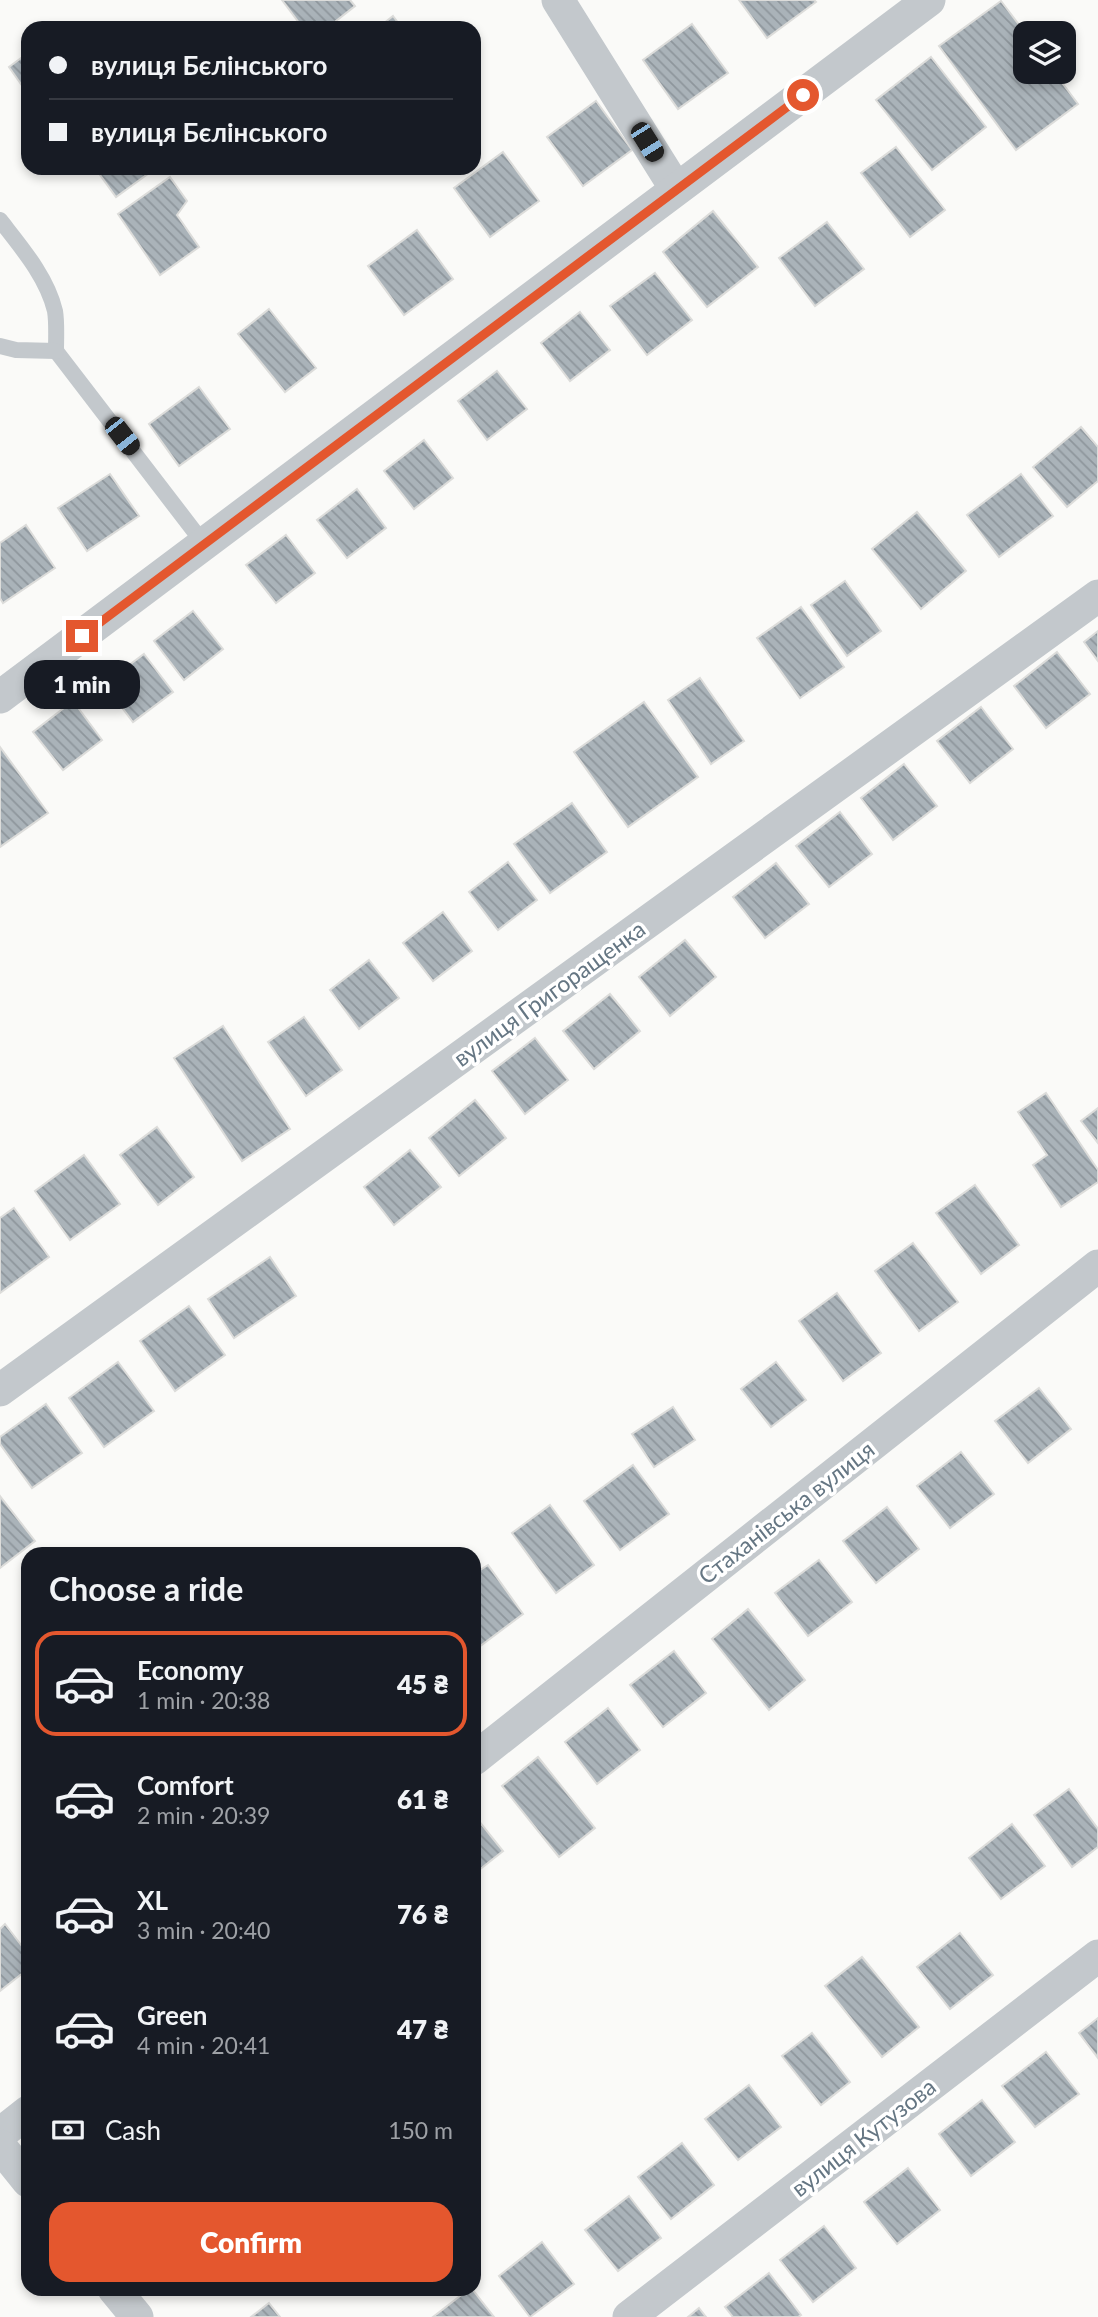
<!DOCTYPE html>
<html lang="en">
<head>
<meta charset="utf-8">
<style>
  :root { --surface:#171b24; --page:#20242c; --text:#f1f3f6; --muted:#9ea1a6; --line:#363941; --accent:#e4572e }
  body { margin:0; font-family:Lato,sans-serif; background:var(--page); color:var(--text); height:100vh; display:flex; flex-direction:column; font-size:26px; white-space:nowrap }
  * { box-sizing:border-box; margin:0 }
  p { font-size:23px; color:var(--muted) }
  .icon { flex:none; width:38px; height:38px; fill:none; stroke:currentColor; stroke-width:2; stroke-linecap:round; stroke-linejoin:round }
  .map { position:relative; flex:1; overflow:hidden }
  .side { position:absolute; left:21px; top:1547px; width:460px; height:749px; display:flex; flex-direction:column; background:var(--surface); border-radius:21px; box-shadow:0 4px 10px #0003 }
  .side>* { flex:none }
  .hud { position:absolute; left:21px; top:21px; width:460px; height:154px; border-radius:21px; box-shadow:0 4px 10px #0003; display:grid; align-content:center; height:154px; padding:0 28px; background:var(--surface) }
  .tools { position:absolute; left:1013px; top:21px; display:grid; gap:14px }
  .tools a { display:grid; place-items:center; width:63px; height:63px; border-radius:14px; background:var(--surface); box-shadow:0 4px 10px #0003; font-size:35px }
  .end { position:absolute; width:32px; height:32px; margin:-16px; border:9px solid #e4572e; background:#fff; box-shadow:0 0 0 4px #fff }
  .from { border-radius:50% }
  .bubble { position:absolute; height:49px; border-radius:21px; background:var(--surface); box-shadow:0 4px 10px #0003; font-size:23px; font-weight:800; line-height:49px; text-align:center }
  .car { position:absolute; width:21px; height:42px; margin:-21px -10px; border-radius:9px; box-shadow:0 0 5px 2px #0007; background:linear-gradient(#222 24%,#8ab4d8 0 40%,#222 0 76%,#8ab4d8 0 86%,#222 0) }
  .hud b { display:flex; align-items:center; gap:24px; height:66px; font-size:26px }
  .hud b+b { border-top:2px solid var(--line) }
  .hud i { width:18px; height:18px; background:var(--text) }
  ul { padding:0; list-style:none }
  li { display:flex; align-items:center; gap:21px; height:105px; margin:0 14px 10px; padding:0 14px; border:4px solid transparent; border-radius:21px }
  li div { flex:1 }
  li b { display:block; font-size:26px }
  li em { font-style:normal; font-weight:800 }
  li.selected { border-color:var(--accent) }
  li>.icon { width:63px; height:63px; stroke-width:1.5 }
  h2 { padding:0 28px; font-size:32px; line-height:84px }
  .pay { display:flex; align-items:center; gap:18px; height:77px; padding:0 28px; font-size:26px }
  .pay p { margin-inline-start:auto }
  .action { display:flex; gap:14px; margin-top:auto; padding:14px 28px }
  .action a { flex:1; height:80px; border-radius:21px; background:var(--accent); color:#fff; font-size:28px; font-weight:800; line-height:80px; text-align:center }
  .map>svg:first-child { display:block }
</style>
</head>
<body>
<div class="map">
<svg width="1098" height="2317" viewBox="0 0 1098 2317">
  <defs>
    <pattern id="building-back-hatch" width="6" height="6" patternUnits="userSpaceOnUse" patternTransform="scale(1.75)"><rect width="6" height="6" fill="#aab3b9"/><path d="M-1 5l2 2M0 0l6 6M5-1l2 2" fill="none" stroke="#8e969c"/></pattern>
  </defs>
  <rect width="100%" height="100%" fill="#fafaf8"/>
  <!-- building -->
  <g fill="url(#building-back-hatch)" stroke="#dcdcda" stroke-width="2">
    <path d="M282 0H350L355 6 327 28H303Z"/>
    <path d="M739 0H814L816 2 767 38Z"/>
    <path d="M1001 1 1026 34V72H1054L1078 104 1016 150 939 46Z"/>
    <path d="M393 16 402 28H378Z"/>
    <path d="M692 24 728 73 678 109 643 60Z"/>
    <path d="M28 53V94L9 67Z"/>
    <path d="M931 57 986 127 932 170 876 100Z"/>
    <path d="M596 101 632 150 583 186 547 137Z"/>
    <path d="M896 147 945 210 910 237 861 173Z"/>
    <path d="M503 152 539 201 490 237 454 188Z"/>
    <path d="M95 168H156L116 197Z"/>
    <path d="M170 177 187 201 177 215 199 247 160 275 118 214Z"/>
    <path d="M713 211 758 267 707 307 663 252Z"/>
    <path d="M827 222 864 269 815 306 779 258Z"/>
    <path d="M417 230 453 279 404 315 368 266Z"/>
    <path d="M655 273 692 320 647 355 610 306Z"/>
    <path d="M269 309 316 368 285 392 238 334Z"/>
    <path d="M580 312 610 350 570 381 541 343Z"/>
    <path d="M497 371 527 409 487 440 458 401Z"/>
    <path d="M199 387 230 429 179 466 149 424Z"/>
    <path d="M1081 427 1098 447V481L1067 507 1033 467Z"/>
    <path d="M424 440 453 478 414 509 384 471Z"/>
    <path d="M110 474 139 516 87 551 58 508Z"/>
    <path d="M1021 474 1053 516 999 557 967 515Z"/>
    <path d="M357 489 386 528 347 558 317 520Z"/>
    <path d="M917 512 966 571 921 609 872 549Z"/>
    <path d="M26 525 55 568 3 603 0 598V543Z"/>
    <path d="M286 535 315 573 276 603 246 565Z"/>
    <path d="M845 581 881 631 847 656 811 605Z"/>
    <path d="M801 607 844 667 800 698 757 638Z"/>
    <path d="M193 611 223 649 184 680 154 641Z"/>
    <path d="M1098 631V661L1084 642Z"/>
    <path d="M1057 652 1090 694 1046 728 1014 686Z"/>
    <path d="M144 654 173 692 133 722 104 684Z"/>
    <path d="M700 678 744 741 711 764 668 700Z"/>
    <path d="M73 701 102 740 63 770 33 732Z"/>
    <path d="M644 702 698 777 628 827 574 752Z"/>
    <path d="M981 707 1013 749 970 783 937 741Z"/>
    <path d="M0 747 48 813 0 847Z"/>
    <path d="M904 764 937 806 893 840 861 798Z"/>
    <path d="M572 803 607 852 550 893 514 844Z"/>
    <path d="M840 812 872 854 829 887 796 846Z"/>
    <path d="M508 862 537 900 498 930 469 892Z"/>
    <path d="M776 863 809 904 765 938 733 897Z"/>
    <path d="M443 912 472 951 433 981 403 943Z"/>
    <path d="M685 940 716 977 670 1016 639 977Z"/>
    <path d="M369 960 399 998 359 1029 330 990Z"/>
    <path d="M610 994 640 1031 594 1069 563 1031Z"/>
    <path d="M304 1017 342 1070 306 1096 268 1042Z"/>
    <path d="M223 1026 290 1129 242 1161 174 1058Z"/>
    <path d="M535 1038 568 1080 525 1114 492 1071Z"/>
    <path d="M1046 1093 1098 1170V1182L1061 1207 1033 1165 1047 1155 1018 1112Z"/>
    <path d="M475 1100 506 1138 459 1176 429 1138Z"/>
    <path d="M1098 1108V1143L1081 1121Z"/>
    <path d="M157 1127 194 1177 158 1205 120 1155Z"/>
    <path d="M410 1150 441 1187 394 1225 364 1187Z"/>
    <path d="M84 1155 120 1204 70 1240 35 1191Z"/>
    <path d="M975 1185 1019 1245 981 1274 936 1213Z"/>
    <path d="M14 1208 49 1257 0 1293V1218Z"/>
    <path d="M913 1243 958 1302 919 1331 875 1271Z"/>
    <path d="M270 1257 296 1296 234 1338 208 1299Z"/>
    <path d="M837 1293 881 1353 843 1381 799 1321Z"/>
    <path d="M189 1306 225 1355 175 1391 140 1341Z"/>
    <path d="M118 1362 154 1411 104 1447 69 1398Z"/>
    <path d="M776 1362 806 1400 771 1427 741 1389Z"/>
    <path d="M1039 1388 1071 1429 1028 1463 995 1421Z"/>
    <path d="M46 1404 82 1453 32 1488 0 1444V1437Z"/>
    <path d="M673 1407 695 1440 654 1467 632 1434Z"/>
    <path d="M961 1452 994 1494 950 1528 917 1486Z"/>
    <path d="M633 1465 669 1514 620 1550 584 1501Z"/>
    <path d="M0 1496 35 1541 0 1568Z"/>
    <path d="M550 1505 594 1565 556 1593 512 1533Z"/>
    <path d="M887 1507 919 1549 876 1583 843 1541Z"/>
    <path d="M819 1560 852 1602 808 1636 775 1593Z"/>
    <path d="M488 1565 523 1614 475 1650 474 1574Z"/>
    <path d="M748 1609 805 1680 769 1710 712 1639Z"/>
    <path d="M674 1651 706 1693 663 1727 630 1685Z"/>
    <path d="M608 1708 640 1750 597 1784 565 1742Z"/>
    <path d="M538 1757 595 1828 559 1857 502 1786Z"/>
    <path d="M1069 1789 1098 1829V1847L1072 1867 1034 1815Z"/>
    <path d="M474 1815 503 1851 474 1874Z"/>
    <path d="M1012 1824 1045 1866 1001 1899 969 1858Z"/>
    <path d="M5 1924 28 1954V1969L0 1991V1929Z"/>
    <path d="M960 1933 993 1975 950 2009 917 1967Z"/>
    <path d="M862 1957 919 2027 882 2057 825 1986Z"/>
    <path d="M1098 2018V2058L1079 2033Z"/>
    <path d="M812 2033 850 2082 821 2105 782 2056Z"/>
    <path d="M1046 2052 1079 2094 1035 2127 1002 2086Z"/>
    <path d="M749 2085 781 2127 738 2160 705 2119Z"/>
    <path d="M982 2100 1015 2142 971 2176 939 2134Z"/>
    <path d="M682 2143 714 2185 671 2219 638 2177Z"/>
    <path d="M908 2168 940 2210 897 2244 864 2202Z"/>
    <path d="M629 2196 661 2238 618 2271 585 2230Z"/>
    <path d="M824 2226 856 2268 813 2302 780 2260Z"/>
    <path d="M542 2242 574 2284 530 2317 499 2276Z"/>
    <path d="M769 2273 801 2315 798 2317H733L725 2307Z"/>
    <path d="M469 2289H472L494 2317H433Z"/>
    <path d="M269 2303 280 2317H251Z"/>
    <path d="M699 2308 706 2317H688Z"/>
  </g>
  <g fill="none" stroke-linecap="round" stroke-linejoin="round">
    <!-- service -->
    <g stroke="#c3c8cc" stroke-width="16">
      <path d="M0 220C21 247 47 277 55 311 57 323 56 338 56 351L204 544"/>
      <path d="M0 346 16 350 56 351"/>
    </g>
    <!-- minor -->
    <g stroke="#c3c8cc" stroke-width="33">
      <path d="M558 0 676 189"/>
      <path d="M0 697 929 0"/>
      <path d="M0 1390 1098 596"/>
      <path d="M474 1759 1098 1266"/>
      <path d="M0 2134 28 2112"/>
      <path d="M0 2146 28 2181"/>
      <path d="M114 2289 137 2317"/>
      <path d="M629 2317 1098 1956"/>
    </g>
  </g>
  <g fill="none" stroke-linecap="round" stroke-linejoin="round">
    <!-- route -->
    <path stroke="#e4572e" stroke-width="9" d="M82 636 803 95"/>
  </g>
  <g text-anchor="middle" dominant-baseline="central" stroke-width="7" stroke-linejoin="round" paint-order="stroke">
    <!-- street labels -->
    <g font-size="23" fill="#657683" stroke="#fff">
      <text transform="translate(549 993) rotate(-36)">вулиця Григоращенка</text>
      <text transform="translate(786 1512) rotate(-38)">Стаханівська вулиця</text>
      <text transform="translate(863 2137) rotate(-38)">вулиця Кутузова</text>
    </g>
  </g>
</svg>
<div class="tools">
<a><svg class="icon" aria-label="layers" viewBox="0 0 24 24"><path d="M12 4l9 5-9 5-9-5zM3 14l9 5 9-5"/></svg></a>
</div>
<i class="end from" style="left:803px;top:95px"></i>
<i class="end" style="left:82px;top:636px"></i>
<div class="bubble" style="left:24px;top:660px;width:116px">1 min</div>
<i class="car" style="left:647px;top:142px;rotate:148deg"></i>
<i class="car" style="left:122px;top:436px;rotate:142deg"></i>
<div class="hud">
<b><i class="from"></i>вулиця Бєлінського</b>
<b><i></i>вулиця Бєлінського</b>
</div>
<section class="side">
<h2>Choose a ride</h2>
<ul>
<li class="selected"><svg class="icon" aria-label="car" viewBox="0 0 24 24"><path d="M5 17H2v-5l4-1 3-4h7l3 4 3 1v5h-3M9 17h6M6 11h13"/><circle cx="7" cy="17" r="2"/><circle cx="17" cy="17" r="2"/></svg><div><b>Economy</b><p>1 min · 20:38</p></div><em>45 ₴</em></li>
<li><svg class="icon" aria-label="car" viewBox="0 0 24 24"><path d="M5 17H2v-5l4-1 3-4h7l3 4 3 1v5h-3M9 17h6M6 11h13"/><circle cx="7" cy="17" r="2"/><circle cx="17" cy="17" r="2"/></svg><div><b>Comfort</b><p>2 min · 20:39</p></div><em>61 ₴</em></li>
<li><svg class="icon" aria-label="car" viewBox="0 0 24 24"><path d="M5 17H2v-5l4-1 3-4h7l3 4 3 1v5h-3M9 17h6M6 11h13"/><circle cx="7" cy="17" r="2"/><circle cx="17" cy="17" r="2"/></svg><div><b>XL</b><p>3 min · 20:40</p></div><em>76 ₴</em></li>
<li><svg class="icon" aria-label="car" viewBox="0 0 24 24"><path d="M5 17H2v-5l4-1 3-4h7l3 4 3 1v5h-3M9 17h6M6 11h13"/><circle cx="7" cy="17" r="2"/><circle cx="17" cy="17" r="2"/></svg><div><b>Green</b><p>4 min · 20:41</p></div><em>47 ₴</em></li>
</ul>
<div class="pay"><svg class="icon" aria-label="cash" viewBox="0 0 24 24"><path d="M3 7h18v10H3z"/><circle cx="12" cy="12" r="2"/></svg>Cash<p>150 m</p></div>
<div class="action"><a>Confirm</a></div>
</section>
</div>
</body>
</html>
